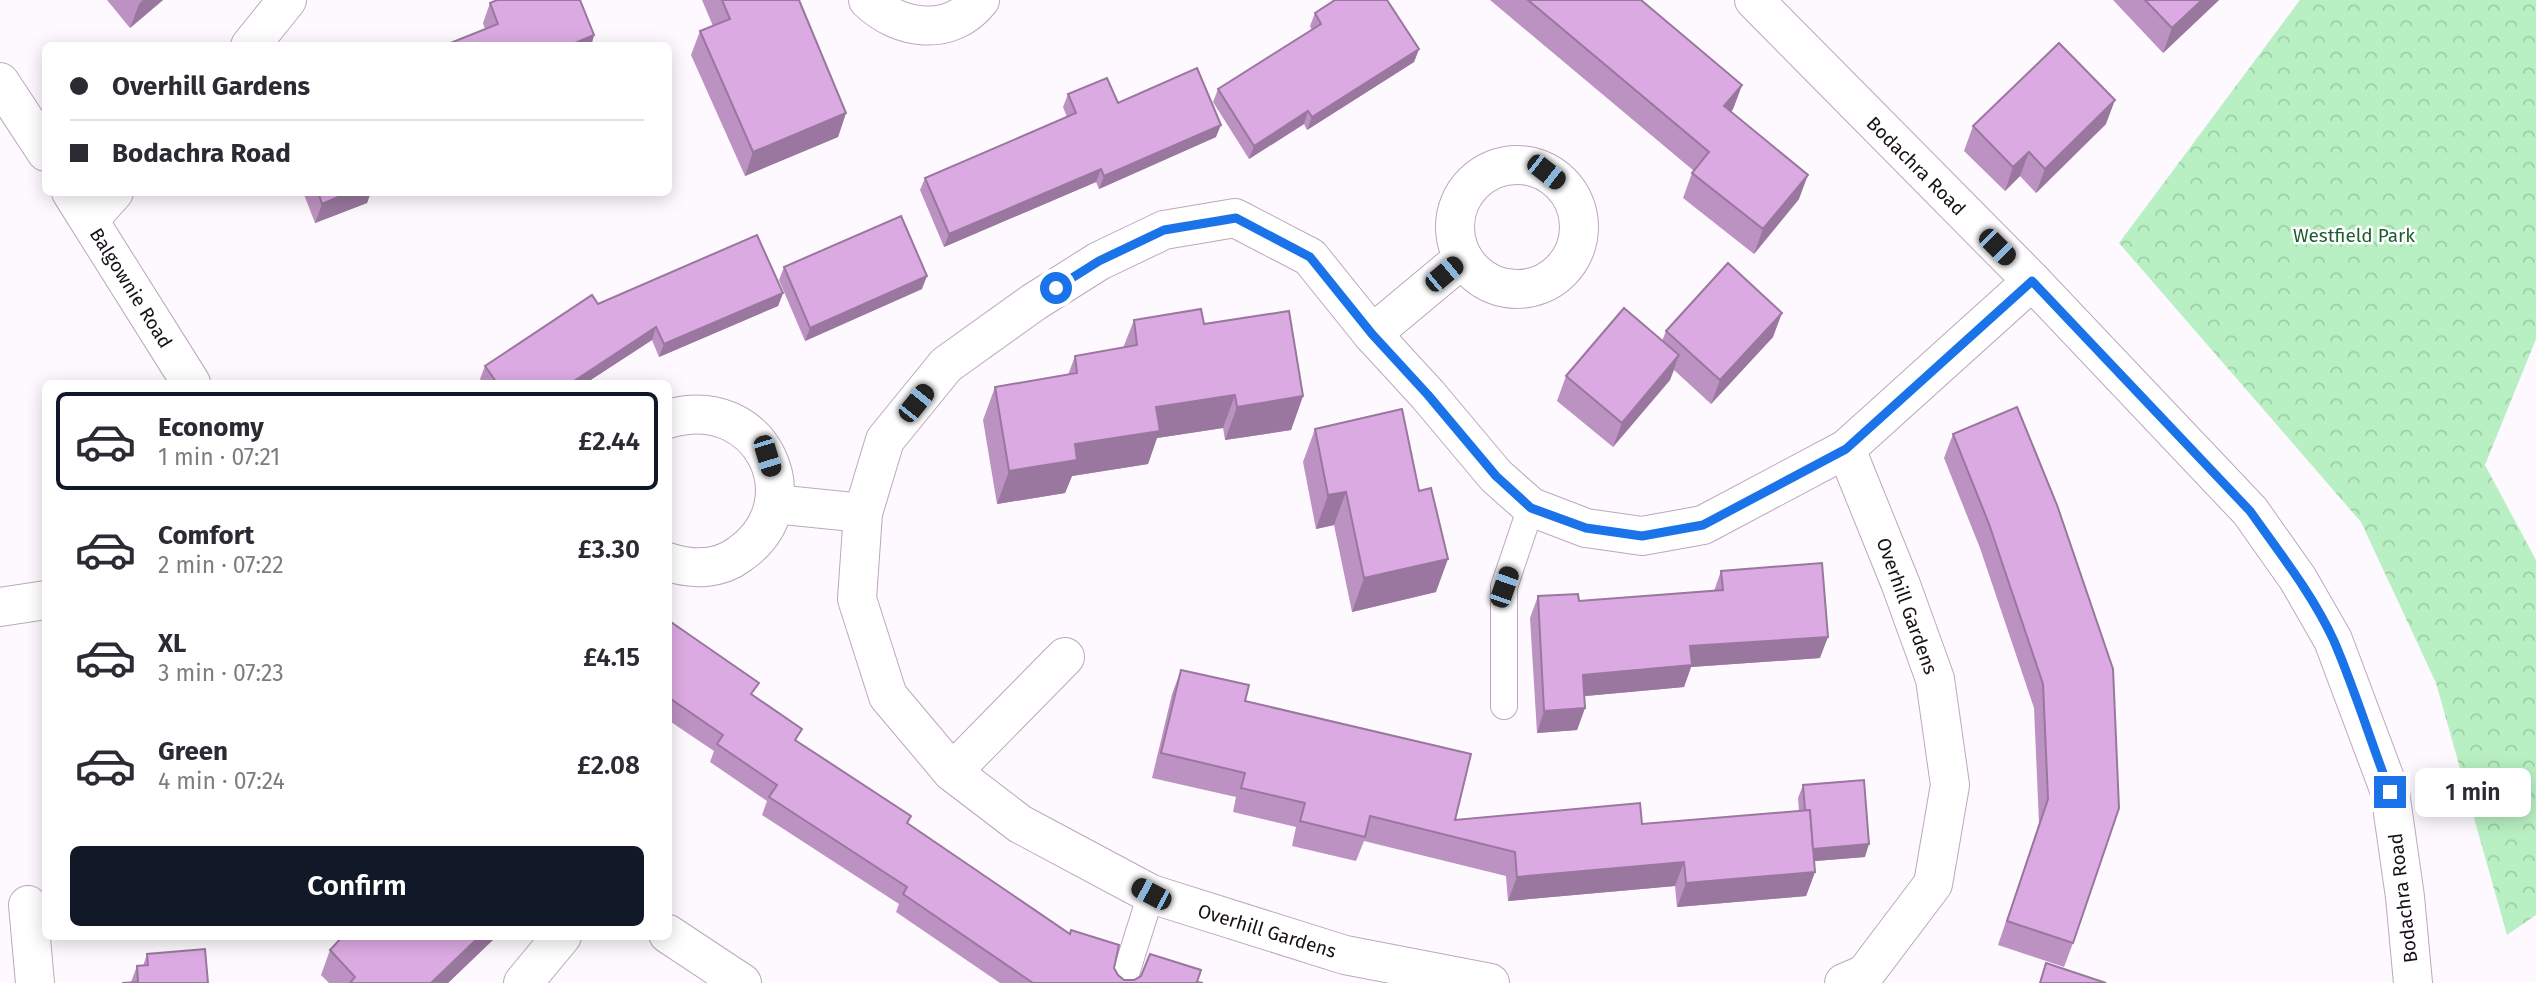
<!DOCTYPE html>
<html lang="en">
<head>
<meta charset="utf-8">
<style>
  :root { --surface:#fff; --page:#f2f2f3; --text:#2b2b33; --muted:#7c7c81; --line:#e1e1e2; --accent:#111827 }
  body { margin:0; font-family:"Fira Sans",sans-serif; background:var(--page); color:var(--text); height:100vh; display:flex; flex-direction:column; font-size:26px; white-space:nowrap }
  * { box-sizing:border-box; margin:0 }
  p { font-size:23px; color:var(--muted) }
  .icon { flex:none; width:38px; height:38px; fill:none; stroke:currentColor; stroke-width:2; stroke-linecap:round; stroke-linejoin:round }
  .map { position:relative; flex:1; overflow:hidden }
  .panel { position:absolute; left:42px; top:380px; width:630px; height:560px; display:flex; flex-direction:column; background:var(--surface); border-radius:10px; box-shadow:0 4px 18px #0003 }
  .panel>* { flex:none }
  .top-card { position:absolute; left:42px; top:42px; width:630px; height:154px; border-radius:10px; box-shadow:0 4px 18px #0003; display:grid; align-content:center; height:154px; padding:0 28px; background:var(--surface) }
  .end { position:absolute; width:32px; height:32px; margin:-16px; border:9px solid #1a73e8; background:#fff; box-shadow:0 0 0 4px #fff }
  .from { border-radius:50% }
  .bubble { position:absolute; height:49px; border-radius:10px; background:var(--surface); box-shadow:0 4px 18px #0003; font-size:23px; font-weight:600; line-height:49px; text-align:center }
  .car { position:absolute; width:21px; height:42px; margin:-21px -10px; border-radius:9px; box-shadow:0 0 5px 2px #0007; background:linear-gradient(#222 24%,#8ab4d8 0 40%,#222 0 76%,#8ab4d8 0 86%,#222 0) }
  .top-card b { display:flex; align-items:center; gap:24px; height:66px; font-size:26px }
  .top-card b+b { border-top:2px solid var(--line) }
  .top-card i { width:18px; height:18px; background:var(--text) }
  ul { padding:12px 0 0; list-style:none }
  li { display:flex; align-items:center; gap:21px; height:98px; margin:0 14px 10px; padding:0 14px; border:4px solid transparent; border-radius:10px }
  li div { flex:1 }
  li b { display:block; font-size:26px }
  li em { font-style:normal; font-weight:600 }
  li.active { border-color:var(--accent) }
  li>.icon { width:63px; height:63px; stroke-width:1.5 }
  .button { display:flex; gap:14px; margin-top:auto; padding:14px 28px }
  .button a { flex:1; height:80px; border-radius:10px; background:var(--accent); color:#fff; font-size:28px; font-weight:600; line-height:80px; text-align:center }
  .map>svg:first-child { display:block }
</style>
</head>
<body>
<div class="map">
<svg width="2536" height="983" viewBox="0 0 2536 983">
  <defs>
    <pattern id="park-crowns" width="20" height="18" patternUnits="userSpaceOnUse" patternTransform="scale(1.75)"><rect width="20" height="18" fill="#b9f0c3"/><path d="M2 6a3 3 0 1 1 6 0M12 15a3 3 0 1 1 6 0" fill="none" stroke="#9ecda7"/></pattern>
  </defs>
  <rect width="100%" height="100%" fill="#fef9fe"/>
  <!-- park -->
  <path fill="url(#park-crowns)" d="M2300 0H2536V339L2485 465 2536 560V915L2507 935 2436 683 2361 522 2119 243Z"/>
  <g fill="none" stroke-linecap="round" stroke-linejoin="round">
    <defs>
      <g id="lane">
        <path d="M1504 706V587L1531 507"/>
        <path d="M1123 983 1151 894"/>
      </g>
      <g id="street">
        <path d="M868 0C899 30 950 38 980 0"/>
        <path d="M1754 0 2032 281 2250 511 2298 579 2333 640 2390 792 2405 897 2413 983"/>
        <path d="M250 46 287 0"/>
        <circle cx="1517" cy="227" r="62"/>
        <path d="M89 220 114 192"/>
        <path d="M1372 334 1462 259"/>
        <path d="M668 419C761 391 814 502 740 554 719 570 693 570 668 562"/>
        <path d="M774 504 863 513"/>
        <path d="M0 607 46 600"/>
        <path d="M952 772 1065 657"/>
        <path d="M28 905 35 983"/>
        <path d="M523 983 562 936"/>
        <path d="M1490 983 1345 955 1151 894 1020 824 952 772 888 696 857 599 863 513 885 440 946 365 1034 302 1099 261 1164 230 1235 218 1310 257 1372 334 1428 395 1496 476 1531 507 1586 528 1642 536 1703 525 1846 449 2032 281"/>
        <path d="M1844 983 1865 974 1933 884 1950 785 1935 679 1901 585 1846 449"/>
      </g>
      <g id="secondary">
        <path d="M0 82 46 152"/>
        <path d="M71 192 191 383"/>
        <path d="M668 934 742 983"/>
      </g>
    </defs>
    <!-- lane casing -->
    <use href="#lane" stroke="#bda7bf" stroke-width="28"/>
    <!-- street casing -->
    <use href="#street" stroke="#bda7bf" stroke-width="40"/>
    <!-- secondary casing -->
    <use href="#secondary" stroke="#bda7bf" stroke-width="40"/>
    <!-- lane -->
    <use href="#lane" stroke="#fff" stroke-width="26"/>
    <!-- street -->
    <use href="#street" stroke="#fff" stroke-width="38"/>
    <!-- secondary -->
    <use href="#secondary" stroke="#fff" stroke-width="38"/>
  </g>
  <!-- wall -->
  <g fill="#bc92c2">
    <path d="M107 0H163L130 28Z"/>
    <path d="M702 0H799L846 113 838 137 745 176 691 55 700 31 713 26Z"/>
    <path d="M1490 0H1641L1742 85 1733 109 1731 112 1799 199 1754 254 1683 198 1692 173 1694 171Z"/>
    <path d="M2113 0H2219L2163 53Z"/>
    <path d="M490 3 594 35 591 46H443L485 29 483 23Z"/>
    <path d="M1315 13 1419 49 1414 62 1307 130 1304 124 1249 159 1213 102 1218 89 1312 30 1310 26Z"/>
    <path d="M1068 94 1118 103 1216 137 1099 189 1096 182 944 247 920 190 925 178 1067 117 1063 107Z"/>
    <path d="M2106 124 2036 193 2020 176 2005 191 1964 151 1973 126Z"/>
    <path d="M303 192H371L367 203 315 223Z"/>
    <path d="M784 267 922 289 805 341 779 280Z"/>
    <path d="M783 293 778 306 659 357 652 340 586 383H483L480 379 485 366 598 304Z"/>
    <path d="M1134 320 1204 324 1303 396 1291 430 1225 440 1223 428 1157 438 1148 464 1072 476 1065 493 997 504 983 420 995 387 1068 375 1075 356 1123 348Z"/>
    <path d="M1666 331 1773 337 1711 404 1674 370 1670 380 1613 447 1557 401 1566 376 1662 341Z"/>
    <path d="M2017 407 2073 943 2064 967 1998 945 2039 823 2034 708 1980 548 1944 458 1953 434Z"/>
    <path d="M1315 429 1419 491 1436 592 1352 612 1334 525 1316 529 1303 462Z"/>
    <path d="M1721 571 1820 658 1691 667 1684 687 1585 696V708L1577 730 1537 733 1530 618 1538 596 1579 601 1714 591Z"/>
    <path d="M668 620 754 696 798 742 908 824 1114 968 1118 975 1124 980 1197 982 1203 983H1000L896 912 899 904 762 815 767 801 710 762 714 751 668 720Z"/>
    <path d="M1181 670 1245 701 1455 820 1642 824 1799 811 1798 798 1803 785 1865 857 1814 861 1815 872 1806 896 1677 907 1675 886 1508 901 1506 876 1364 841 1356 861 1292 846 1296 827 1233 812 1236 797 1152 778 1172 694Z"/>
    <path d="M343 936H497L448 983H329L321 975 330 950Z"/>
    <path d="M147 954 208 983 131 982 137 966H143Z"/>
  </g>
  <!-- shaded-wall -->
  <g fill="#99779e">
    <path d="M143 0H163L130 28 139 4Z"/>
    <path d="M2202 0H2219L2163 53 2172 28Z"/>
    <path d="M594 35 591 46H568Z"/>
    <path d="M1419 49 1414 62 1307 130 1312 117Z"/>
    <path d="M1742 85 1733 109 1715 130 1724 106Z"/>
    <path d="M2115 100 2106 124 2036 193 2045 169Z"/>
    <path d="M1308 111 1304 124 1249 159 1254 146Z"/>
    <path d="M846 113 838 137 745 176 753 152Z"/>
    <path d="M1221 125 1216 137 1099 189 1104 176Z"/>
    <path d="M2029 152 2020 176 2005 191 2013 167Z"/>
    <path d="M1101 169 1096 182 944 247 949 234Z"/>
    <path d="M1808 175 1799 199 1754 254 1763 229Z"/>
    <path d="M350 192H371L367 203 315 223 322 204Z"/>
    <path d="M927 276 922 289 805 341 810 328Z"/>
    <path d="M783 293 778 306 659 357 664 344Z"/>
    <path d="M1782 313 1773 337 1711 404 1720 380Z"/>
    <path d="M656 327 652 340 586 383H571Z"/>
    <path d="M1679 355 1670 380 1613 447 1622 423Z"/>
    <path d="M1235 395 1223 428 1157 438 1148 464 1072 476 1065 493 997 504 1009 471 1075 444 1156 407Z"/>
    <path d="M1303 396 1291 430 1225 440 1237 407Z"/>
    <path d="M1346 492 1334 525 1316 529 1328 495Z"/>
    <path d="M1448 559 1436 592 1352 612 1364 578Z"/>
    <path d="M1828 637 1820 658 1691 667 1684 687 1575 697 1583 675 1690 646Z"/>
    <path d="M1585 708 1577 730 1537 733 1544 711Z"/>
    <path d="M1869 844 1865 857 1804 862 1809 849Z"/>
    <path d="M1684 862 1675 886 1508 901 1517 877Z"/>
    <path d="M1815 872 1806 896 1677 907 1686 883Z"/>
    <path d="M480 936H497L448 983H431Z"/>
  </g>
  <!-- building -->
  <g fill="#dbaae2" stroke="#99779e" stroke-width="2">
    <path d="M497 0H580L594 35 568 46H443L498 24 490 3Z"/>
    <path d="M722 0H799L846 113 753 152 700 31 730 19Z"/>
    <path d="M1335 0H1387L1419 49 1312 117 1308 111 1254 146 1218 89 1321 24 1315 13Z"/>
    <path d="M1528 0H1641L1742 85 1724 106 1808 175 1763 229 1692 173 1709 152Z"/>
    <path d="M2145 0H2202L2172 28Z"/>
    <path d="M2059 43 2115 100 2045 169 2029 152 2013 167 1973 126Z"/>
    <path d="M1197 68 1221 125 1104 176 1101 169 949 234 925 178 1076 113 1068 94 1107 78 1118 103Z"/>
    <path d="M318 192H350L322 204Z"/>
    <path d="M901 216 927 276 810 328 784 267Z"/>
    <path d="M757 235 783 293 664 344 656 327 571 383H497L485 366 592 295 598 304Z"/>
    <path d="M1728 263 1782 313 1720 380 1666 331Z"/>
    <path d="M1624 308 1679 355 1622 423 1566 376Z"/>
    <path d="M1201 309 1204 324 1289 311 1303 396 1237 407 1235 395 1156 407 1160 431 1075 444 1077 460 1009 471 995 387 1077 373 1075 356 1137 345 1134 320Z"/>
    <path d="M2017 407 2057 505 2113 669 2119 808 2073 943 2007 921 2048 799 2043 684 1989 524 1953 434Z"/>
    <path d="M1402 409 1419 491 1431 488 1448 559 1364 578 1346 492 1328 495 1315 429Z"/>
    <path d="M1822 563 1828 637 1690 646 1692 665 1583 675 1585 708 1544 711 1538 596 1578 594 1579 601 1723 590 1721 571Z"/>
    <path d="M668 620 759 683 751 694 802 729 795 740 911 816 907 823 1070 934 1071 930 1119 945 1114 968 1118 975 1124 980H1134L1141 976 1150 954 1201 970 1197 982 1203 983H1033L903 894 907 887 769 797 777 785 717 744 723 735 668 697Z"/>
    <path d="M1181 670 1249 685 1245 701 1471 754 1455 820 1640 803 1642 824 1810 810 1815 872 1686 883 1684 862 1517 877 1515 852 1370 816 1365 837 1300 821 1305 803 1241 788 1245 773 1161 753Z"/>
    <path d="M1864 780 1869 844 1813 849 1810 810H1805L1803 785Z"/>
    <path d="M343 936H480L431 983H350L355 977 330 950Z"/>
    <path d="M205 949 208 983H122L138 982 137 966 148 965 147 954Z"/>
    <path d="M2046 963 2106 983H2040Z"/>
  </g>
  <g fill="none" stroke-linecap="round" stroke-linejoin="round">
    <!-- route -->
    <path stroke="#1a73e8" stroke-width="9" d="M1056 288 1099 261 1164 230 1236 218 1310 257 1372 334 1428 395 1496 476 1531 508 1586 528 1642 536 1703 525 1846 449 2032 281 2250 511C2279 552 2313 595 2334 641 2355 690 2371 742 2390 792"/>
  </g>
  <g text-anchor="middle" dominant-baseline="central" stroke-width="5" stroke-linejoin="round" paint-order="stroke">
    <!-- street labels -->
    <g font-size="19" fill="#181019" stroke="#fff">
      <text transform="translate(1916 166) rotate(45)">Bodachra Road</text>
      <text transform="translate(131 288) rotate(58)">Balgownie Road</text>
      <text transform="translate(1907 606) rotate(70)">Overhill Gardens</text>
      <text transform="translate(2403 898) rotate(-97)">Bodachra Road</text>
      <text transform="translate(1267 931) rotate(17)">Overhill Gardens</text>
    </g>
    <!-- park labels -->
    <g font-size="19" fill="#1c5d2f" stroke="#fff">
      <text x="2354" y="235">Westfield Park</text>
    </g>
  </g>
</svg>
<i class="end from" style="left:1056px;top:288px"></i>
<i class="end" style="left:2390px;top:792px"></i>
<div class="bubble" style="left:2415px;top:768px;width:116px">1 min</div>
<i class="car" style="left:1546px;top:172px;rotate:128deg"></i>
<i class="car" style="left:1997px;top:247px;rotate:135deg"></i>
<i class="car" style="left:1444px;top:274px;rotate:50deg"></i>
<i class="car" style="left:916px;top:403px;rotate:39deg"></i>
<i class="car" style="left:767px;top:456px;rotate:163deg"></i>
<i class="car" style="left:1504px;top:587px;rotate:19deg"></i>
<i class="car" style="left:1151px;top:894px;rotate:298deg"></i>
<div class="top-card">
<b><i class="from"></i>Overhill Gardens</b>
<b><i></i>Bodachra Road</b>
</div>
<section class="panel">
<ul>
<li class="active"><svg class="icon" aria-label="car" viewBox="0 0 24 24"><path d="M5 17H2v-5l4-1 3-4h7l3 4 3 1v5h-3M9 17h6M6 11h13"/><circle cx="7" cy="17" r="2"/><circle cx="17" cy="17" r="2"/></svg><div><b>Economy</b><p>1 min · 07:21</p></div><em>£2.44</em></li>
<li><svg class="icon" aria-label="car" viewBox="0 0 24 24"><path d="M5 17H2v-5l4-1 3-4h7l3 4 3 1v5h-3M9 17h6M6 11h13"/><circle cx="7" cy="17" r="2"/><circle cx="17" cy="17" r="2"/></svg><div><b>Comfort</b><p>2 min · 07:22</p></div><em>£3.30</em></li>
<li><svg class="icon" aria-label="car" viewBox="0 0 24 24"><path d="M5 17H2v-5l4-1 3-4h7l3 4 3 1v5h-3M9 17h6M6 11h13"/><circle cx="7" cy="17" r="2"/><circle cx="17" cy="17" r="2"/></svg><div><b>XL</b><p>3 min · 07:23</p></div><em>£4.15</em></li>
<li><svg class="icon" aria-label="car" viewBox="0 0 24 24"><path d="M5 17H2v-5l4-1 3-4h7l3 4 3 1v5h-3M9 17h6M6 11h13"/><circle cx="7" cy="17" r="2"/><circle cx="17" cy="17" r="2"/></svg><div><b>Green</b><p>4 min · 07:24</p></div><em>£2.08</em></li>
</ul>
<div class="button"><a>Confirm</a></div>
</section>
</div>
</body>
</html>
